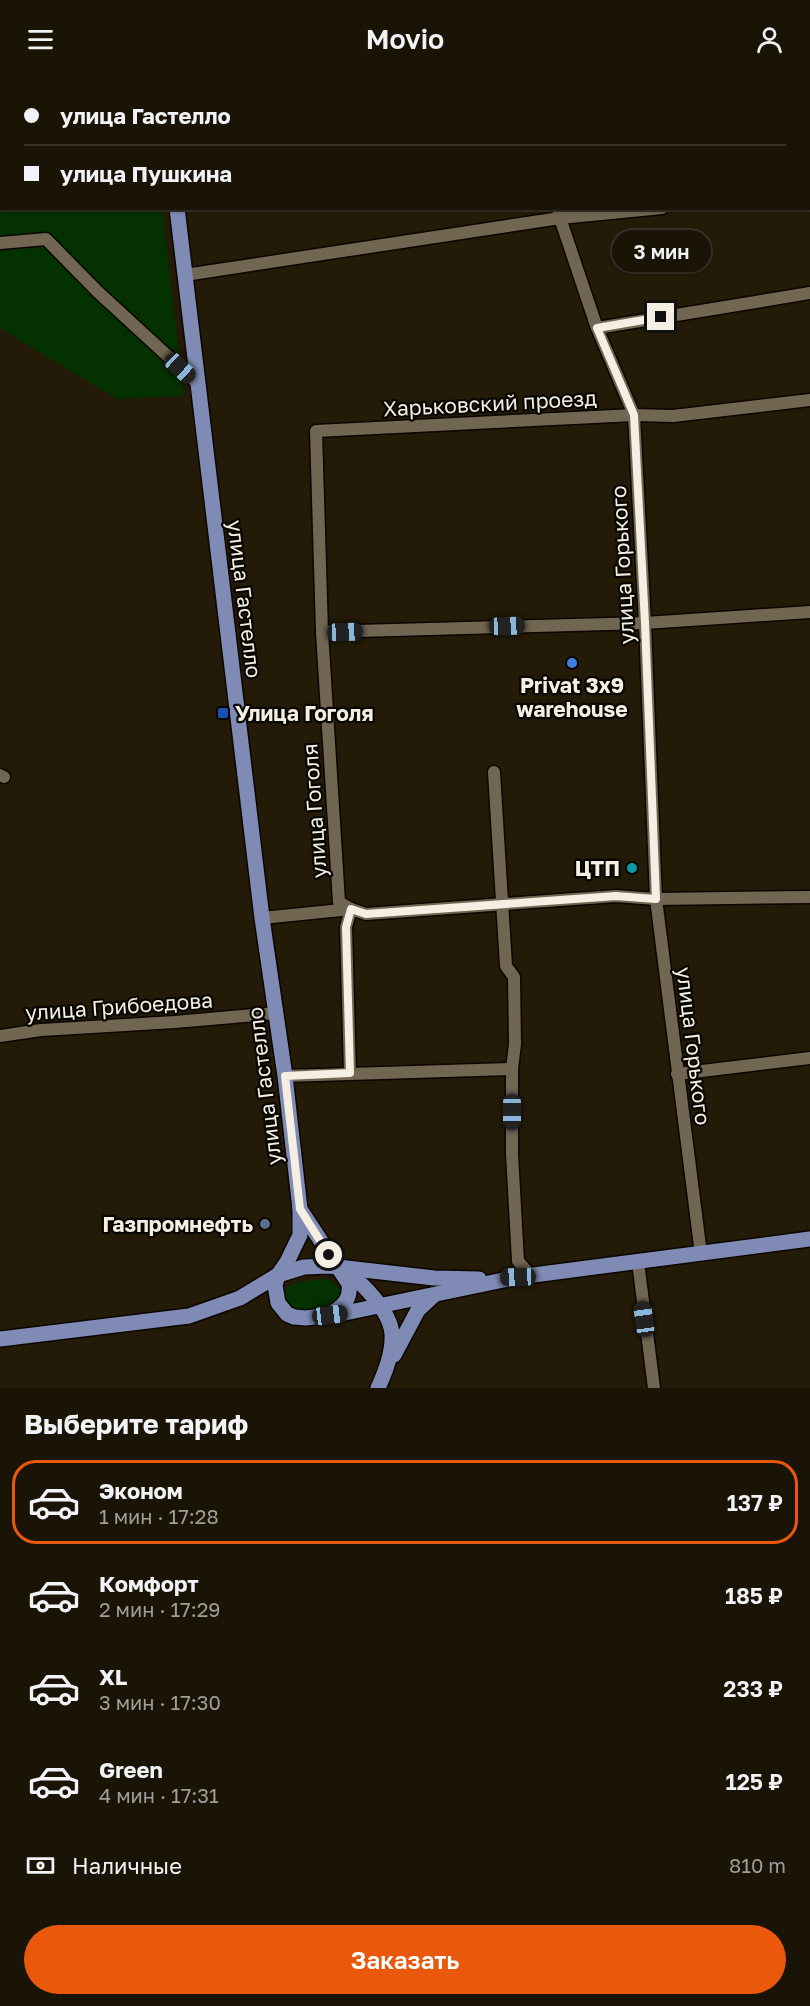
<!DOCTYPE html>
<html lang="ru">
<head>
<meta charset="utf-8">
<style>
  :root { --surface:#1a1406; --page:#272114; --text:#f1f3f6; --muted:#9f9e9b; --line:#383328; --accent:#ea580c }
  body { margin:0; font-family:"Golos Text",sans-serif; background:var(--page); color:var(--text); height:100vh; display:flex; flex-direction:column; font-size:22px; white-space:nowrap }
  * { box-sizing:border-box; margin:0 }
  p { font-size:20px; color:var(--muted) }
  .icon { flex:none; width:33px; height:33px; fill:none; stroke:currentColor; stroke-width:2; stroke-linecap:round; stroke-linejoin:round }
  .map { position:relative; height:1310px; overflow:hidden }
  .sheet { display:flex; flex-direction:column; background:var(--surface); flex:1 }
  .sheet>* { flex:none }
  .banner { position:absolute; left:0px; top:0px; width:810px; height:132px; box-shadow:0 2px 4px #0004,0 0 0 2px var(--line); display:grid; align-content:center; height:132px; padding:0 24px; background:var(--surface) }
  .end { position:absolute; width:27px; height:27px; margin:-14px; border:8px solid #f5efe3; background:#111; box-shadow:0 0 0 3px #111 }
  .from { border-radius:50% }
  .bubble { position:absolute; height:42px; border-radius:21px; background:var(--surface); box-shadow:0 2px 4px #0004,0 0 0 2px var(--line); font-size:20px; font-weight:600; line-height:42px; text-align:center }
  .car { position:absolute; width:18px; height:36px; margin:-18px -9px; border-radius:8px; box-shadow:0 0 4px 2px #0007; background:linear-gradient(#222 24%,#8ab4d8 0 40%,#222 0 76%,#8ab4d8 0 86%,#222 0) }
  .banner b { display:flex; align-items:center; gap:21px; height:57px; font-size:22px }
  .banner b+b { border-top:2px solid var(--line) }
  .banner i { width:15px; height:15px; background:var(--text) }
  ul { padding:0; list-style:none }
  li { display:flex; align-items:center; gap:18px; height:84px; margin:0 12px 9px; padding:0 12px; border:3px solid transparent; border-radius:24px }
  li div { flex:1 }
  li b { display:block; font-size:22px }
  li em { font-style:normal; font-weight:600 }
  li.current { border-color:var(--accent) }
  li>.icon { width:54px; height:54px; stroke-width:1.5 }
  h2 { padding:0 24px; font-size:27px; line-height:72px }
  .pay { display:flex; align-items:center; gap:15px; height:66px; padding:0 24px; font-size:22px }
  .pay p { margin-inline-start:auto }
  .action { display:flex; gap:12px; margin-top:auto; padding:12px 24px }
  .action a { flex:1; height:69px; border-radius:36px; background:var(--accent); color:#fff; font-size:24px; font-weight:600; line-height:69px; text-align:center }
  header { display:flex; justify-content:space-between; align-items:center; height:78px; padding:0 24px; background:var(--surface); font-size:27px; font-weight:600 }
  .map>svg:first-child { display:block }
</style>
</head>
<body>
<header><svg class="icon" aria-label="menu" viewBox="0 0 24 24"><path d="M4 6h16M4 12h16M4 18h16"/></svg>Movio<svg class="icon" aria-label="person" viewBox="0 0 24 24"><circle cx="12" cy="8" r="4"/><path d="M4 21q1-7 8-7t8 7"/></svg></header>
<div class="map">
<svg width="810" height="1310" viewBox="0 0 810 1310">
  <rect width="100%" height="100%" fill="#231b08"/>
  <!-- green -->
  <g fill="#043100">
    <path d="M0 0H143L144 1 2 2V130L162 131 184 318 117 321 0 250Z"/>
    <path d="M186 0H524V1L185 2Z"/>
    <path d="M323 1201 330 1202 340 1211C341 1236 314 1233 296 1235L284 1226C284 1223 282 1219 283 1216 285 1202 313 1203 323 1201Z"/>
  </g>
  <g fill="none" stroke-linecap="round" stroke-linejoin="round">
    <defs>
      <g id="minor">
        <path d="M362 0 363 2"/>
        <path d="M541 0V2"/>
        <path d="M676 0V2"/>
        <path d="M378 2 383 0"/>
        <path d="M692 2 698 1"/>
        <path d="M808 117H810"/>
        <path d="M558 130 560 140 597 250 634 337 645 545 656 821 701 1176"/>
        <path d="M0 165 46 161 98 214 197 305"/>
        <path d="M185 197 560 140 662 130"/>
        <path d="M597 250 810 215"/>
        <path d="M322 554 645 545 810 534"/>
        <path d="M494 694 506 888 514 899 515 966 512 991V1076L518 1183 530 1197"/>
        <path d="M0 697 4 699"/>
        <path d="M262 840 351 831 366 836 616 818 656 821 810 819"/>
        <path d="M0 958 41 952 175 944 277 935"/>
        <path d="M350 995 346 849 351 831 339 824 322 554 316 353 634 337 673 338 810 322"/>
        <path d="M677 996 810 980"/>
        <path d="M285 998 512 991"/>
        <path d="M638 1184 654 1310"/>
      </g>
      <g id="major">
        <path d="M161 0 162 2"/>
        <path d="M177 130 262 840 285 998 300 1131V1157L287 1184 278 1197 275 1207 278 1225 287 1236 294 1239 306 1240 345 1235 518 1199 810 1161"/>
        <path d="M300 1131 349 1206C351 1222 343 1228 331 1236"/>
        <path d="M342 1191C361 1203 390 1232 392 1256 393 1273 385 1295 378 1310"/>
        <path d="M0 1261 189 1238 240 1220 278 1197 304 1189 329 1188 434 1200 479 1201"/>
        <path d="M394 1277 418 1232 433 1218"/>
      </g>
    </defs>
    <!-- minor casing -->
    <use href="#minor" stroke="#0c0500" stroke-width="15"/>
    <!-- major casing -->
    <use href="#major" stroke="#0c0500" stroke-width="18"/>
    <!-- minor -->
    <use href="#minor" stroke="#706651" stroke-width="12"/>
    <!-- major -->
    <use href="#major" stroke="#7f8bb4" stroke-width="15"/>
  </g>
  <g fill="none" stroke-linecap="round" stroke-linejoin="round">
    <!-- route -->
    <path stroke="#f5efe3" stroke-width="8" d="M329 1177 300 1131 285 998 350 995 346 849 351 831 366 836 616 818 656 821 645 545 634 337 597 250 661 239"/>
  </g>
  <!-- markers -->
  <circle fill="#3f7fe0" stroke="#090602" stroke-width="2" cx="572" cy="585" r="6"/>
  <rect fill="#1a4fb4" stroke="#090602" stroke-width="2" x="217" y="629" width="12" height="12" rx="3"/>
  <circle fill="#0f9aa8" stroke="#090602" stroke-width="2" cx="632" cy="790" r="6"/>
  <circle fill="#5c6f8a" stroke="#090602" stroke-width="2" cx="265" cy="1146" r="6"/>
  <g text-anchor="middle" dominant-baseline="central" stroke-width="4.5" stroke-linejoin="round" paint-order="stroke">
    <!-- street labels -->
    <g font-size="21" fill="#f5efe3" stroke="#090602">
      <text transform="translate(490 325) rotate(-3)">Харьковский проезд</text>
      <text transform="translate(622 487) rotate(-93)">улица Горького</text>
      <text transform="translate(245 521) rotate(83)">улица Гастелло</text>
      <text transform="translate(314 733) rotate(-94)">улица Гоголя</text>
      <text transform="translate(119 928) rotate(-4)">улица Грибоедова</text>
      <text transform="translate(694 968) rotate(83)">улица Горького</text>
      <text transform="translate(264 1008) rotate(-97)">улица Гастелло</text>
    </g>
    <!-- poi labels -->
    <g font-size="21" font-weight="bold" fill="#f5efe3" stroke="#090602" text-anchor="end">
      <text x="572" y="607" text-anchor="middle">Privat 3x9<tspan x="572" dy="24">warehouse</tspan></text>
      <text x="235" y="635" text-anchor="start">Улица Гоголя</text>
      <text x="620" y="790">ЦТП</text>
      <text x="253" y="1146">Газпромнефть</text>
    </g>
  </g>
</svg>
<i class="end from" style="left:329px;top:1177px"></i>
<i class="end" style="left:661px;top:239px"></i>
<div class="bubble" style="left:612px;top:152px;width:99px">3 мин</div>
<i class="car" style="left:180px;top:290px;rotate:133deg"></i>
<i class="car" style="left:507px;top:548px;rotate:88deg"></i>
<i class="car" style="left:345px;top:554px;rotate:88deg"></i>
<i class="car" style="left:512px;top:1034px;rotate:180deg"></i>
<i class="car" style="left:518px;top:1199px;rotate:268deg"></i>
<i class="car" style="left:330px;top:1237px;rotate:83deg"></i>
<i class="car" style="left:644px;top:1241px;rotate:352deg"></i>
<div class="banner">
<b><i class="from"></i>улица Гастелло</b>
<b><i></i>улица Пушкина</b>
</div>
</div>
<section class="sheet">
<h2>Выберите тариф</h2>
<ul>
<li class="current"><svg class="icon" aria-label="car" viewBox="0 0 24 24"><path d="M5 17H2v-5l4-1 3-4h7l3 4 3 1v5h-3M9 17h6M6 11h13"/><circle cx="7" cy="17" r="2"/><circle cx="17" cy="17" r="2"/></svg><div><b>Эконом</b><p>1 мин · 17:28</p></div><em>137 ₽</em></li>
<li><svg class="icon" aria-label="car" viewBox="0 0 24 24"><path d="M5 17H2v-5l4-1 3-4h7l3 4 3 1v5h-3M9 17h6M6 11h13"/><circle cx="7" cy="17" r="2"/><circle cx="17" cy="17" r="2"/></svg><div><b>Комфорт</b><p>2 мин · 17:29</p></div><em>185 ₽</em></li>
<li><svg class="icon" aria-label="car" viewBox="0 0 24 24"><path d="M5 17H2v-5l4-1 3-4h7l3 4 3 1v5h-3M9 17h6M6 11h13"/><circle cx="7" cy="17" r="2"/><circle cx="17" cy="17" r="2"/></svg><div><b>XL</b><p>3 мин · 17:30</p></div><em>233 ₽</em></li>
<li><svg class="icon" aria-label="car" viewBox="0 0 24 24"><path d="M5 17H2v-5l4-1 3-4h7l3 4 3 1v5h-3M9 17h6M6 11h13"/><circle cx="7" cy="17" r="2"/><circle cx="17" cy="17" r="2"/></svg><div><b>Green</b><p>4 мин · 17:31</p></div><em>125 ₽</em></li>
</ul>
<div class="pay"><svg class="icon" aria-label="cash" viewBox="0 0 24 24"><path d="M3 7h18v10H3z"/><circle cx="12" cy="12" r="2"/></svg>Наличные<p>810 m</p></div>
<div class="action"><a>Заказать</a></div>
</section>
</body>
</html>
